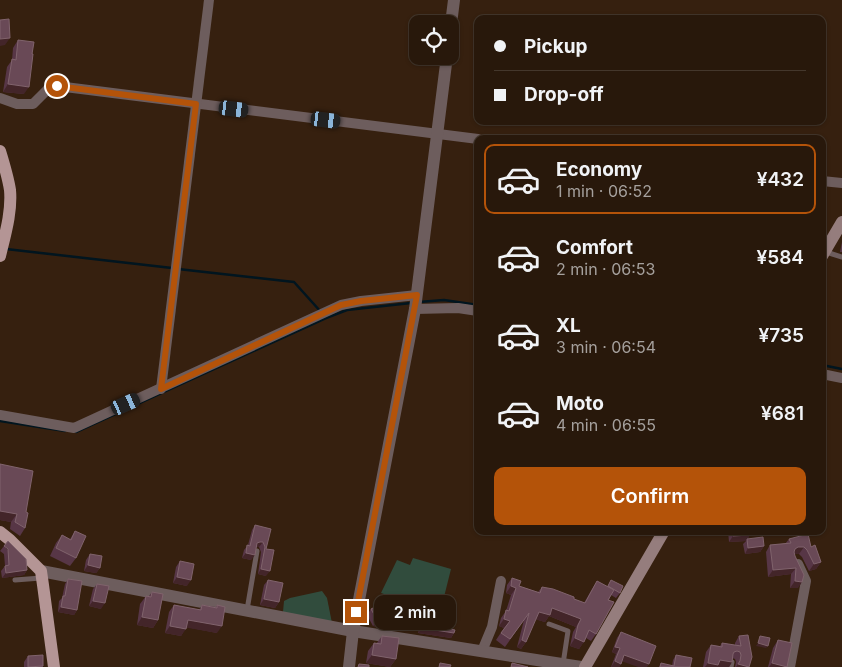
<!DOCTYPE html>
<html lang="en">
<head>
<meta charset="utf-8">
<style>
  :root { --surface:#28180b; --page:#302114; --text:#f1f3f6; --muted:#a5a09d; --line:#44372c; --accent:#b45309 }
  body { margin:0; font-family:Inter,sans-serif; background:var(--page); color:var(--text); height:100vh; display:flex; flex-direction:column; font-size:19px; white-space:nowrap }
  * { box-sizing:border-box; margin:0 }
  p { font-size:16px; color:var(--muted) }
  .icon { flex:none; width:28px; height:28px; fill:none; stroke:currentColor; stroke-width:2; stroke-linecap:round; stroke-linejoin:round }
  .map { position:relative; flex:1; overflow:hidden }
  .details { position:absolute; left:474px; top:135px; width:352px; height:400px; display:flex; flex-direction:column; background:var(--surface); border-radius:10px; box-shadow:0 1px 4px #0004,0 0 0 1px var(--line) }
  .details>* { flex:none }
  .top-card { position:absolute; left:474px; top:15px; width:352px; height:110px; border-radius:10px; box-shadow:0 1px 4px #0004,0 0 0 1px var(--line); display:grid; align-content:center; height:110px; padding:0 20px; background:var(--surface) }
  .tools { position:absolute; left:409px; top:15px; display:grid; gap:10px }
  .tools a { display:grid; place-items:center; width:50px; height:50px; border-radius:10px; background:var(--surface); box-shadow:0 1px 4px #0004,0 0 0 1px var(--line); font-size:25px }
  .end { position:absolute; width:22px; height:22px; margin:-11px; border:6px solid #b45309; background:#fff; box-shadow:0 0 0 2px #fff }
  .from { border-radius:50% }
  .bubble { position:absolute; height:35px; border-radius:10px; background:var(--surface); box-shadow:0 1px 4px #0004,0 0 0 1px var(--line); font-size:16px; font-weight:600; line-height:35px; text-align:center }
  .car { position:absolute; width:15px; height:30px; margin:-15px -8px; border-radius:6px; box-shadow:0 0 4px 1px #0007; background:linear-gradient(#222 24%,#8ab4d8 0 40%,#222 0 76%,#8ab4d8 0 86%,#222 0) }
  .top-card b { display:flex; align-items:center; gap:18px; height:48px; font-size:19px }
  .top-card b+b { border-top:1px solid var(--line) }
  .top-card i { width:12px; height:12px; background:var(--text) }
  ul { padding:9px 0 0; list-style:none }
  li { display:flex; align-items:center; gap:15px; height:70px; margin:0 10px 8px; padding:0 10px; border:2px solid transparent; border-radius:10px }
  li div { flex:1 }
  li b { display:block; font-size:19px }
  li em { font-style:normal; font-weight:600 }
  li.current { border-color:var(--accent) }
  li>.icon { width:45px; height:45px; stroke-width:1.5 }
  .primary-button { display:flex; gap:10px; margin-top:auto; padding:10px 20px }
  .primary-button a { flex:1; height:58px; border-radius:10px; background:var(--accent); color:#fff; font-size:20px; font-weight:600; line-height:58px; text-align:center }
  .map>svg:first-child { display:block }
</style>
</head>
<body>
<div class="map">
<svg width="842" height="667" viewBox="0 0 842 667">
  <rect width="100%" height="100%" fill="#36200f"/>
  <!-- green -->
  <g fill="#314c3d">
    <path d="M413 558 451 569 440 613 381 593 397 560 410 565Z"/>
    <path d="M322 591 327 598 332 623 283 612 284 601 290 598Z"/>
  </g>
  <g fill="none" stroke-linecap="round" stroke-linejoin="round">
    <!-- stream -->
    <g stroke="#01151f" stroke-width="2.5">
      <path d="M6 249 172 268"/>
      <path d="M178 269 294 282 321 312"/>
      <path d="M419 302 444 300 478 305"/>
      <path d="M822 365 842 369"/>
      <path d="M0 421 65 431"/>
      <path d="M76 432 326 318 347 310 411 303"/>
    </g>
    <!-- service -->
    <g stroke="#6d5d5d" stroke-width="5">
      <path d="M826 252 842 257"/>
      <path d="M15 580 41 578"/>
      <path d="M247 610 257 551"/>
      <path d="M549 624 568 631 563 664"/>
      <path d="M731 667 732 662"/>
    </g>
    <!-- minor -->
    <g stroke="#6d5d5d" stroke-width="10">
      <path d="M0 98 17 104H33L48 89 57 86 478 139"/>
      <path d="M822 181 842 183"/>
      <path d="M415 309 458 308 478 311"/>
      <path d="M822 374 842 378"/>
      <path d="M161 389 209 0"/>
      <path d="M0 415 74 428 341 305 361 301 417 295"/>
      <path d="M482 651 492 627 501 581"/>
      <path d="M790 667 806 581 798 564"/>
    </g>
    <!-- tertiary -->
    <g stroke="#6d5d5d" stroke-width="12">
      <path d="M450 32 454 0"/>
      <path d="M41 571 353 631 581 667"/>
      <path d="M349 667 353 631 415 309 447 56"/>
    </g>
    <!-- secondary -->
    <g stroke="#957d7d" stroke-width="12">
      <path d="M822 256 842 222"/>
      <path d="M585 667 664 531"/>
    </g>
    <!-- primary -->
    <g stroke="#b49595" stroke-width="12">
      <path d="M0 151C4 164 8 177 10 190 12 212 5 235 0 256"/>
      <path d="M0 532 10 540 41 571 43 585 54 667"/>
    </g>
  </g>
  <!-- wall -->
  <g fill="#573646">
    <path d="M18 40 24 94 3 92 7 67 12 60 13 48Z"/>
    <path d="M842 242V252H840Z"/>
    <path d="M0 464 26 512 25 528 20 536 10 529 11 522 0 520Z"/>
    <path d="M255 525 266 549V576L258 574 261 552 259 547H256L251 560 242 558 244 550 248 545 252 530Z"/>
    <path d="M75 531 76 558 70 566 50 556 56 543 62 535 70 539Z"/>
    <path d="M728 531H750L748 539 764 546 760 552 745 554 743 544 746 541 729 542Z"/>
    <path d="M789 539 811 547 821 562 816 569 809 571 802 557 799 554H794L798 588H790L791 574 768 577 766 552 770 545 785 544Z"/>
    <path d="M4 546 27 570 24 575 2 578 1 571 5 566 4 554 0 551Z"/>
    <path d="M90 554 100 568 96 573 84 571 86 560Z"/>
    <path d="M180 561 187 586 173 583 176 567Z"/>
    <path d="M512 578 519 586 538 592 542 587 584 603 592 589 597 581 607 587 611 580 620 593 616 598 611 595 596 634 591 641 586 638 579 649 570 646 573 632 576 627 549 616 545 622 535 619 526 642 521 649 517 647 524 620 505 647 496 640 504 628 499 626 501 618 506 611 511 595 506 593 507 585Z"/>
    <path d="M68 579 77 610 74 615 58 612 59 601 62 598 65 584Z"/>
    <path d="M268 580 279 602 275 608 260 605 264 585Z"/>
    <path d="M97 584 101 609 89 606 93 589Z"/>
    <path d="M152 592 158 620 153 628 137 625 140 604 146 596H149Z"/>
    <path d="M174 605 199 610 202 605 216 607 217 605V633L186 627 181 636 165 633 169 612Z"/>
    <path d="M414 605 437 626 454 633 451 638 418 633 420 627 406 623 410 610Z"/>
    <path d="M371 609 394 616 390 621 379 627 373 626 367 615Z"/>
    <path d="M621 632V664L619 667H611L616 654 612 652 617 638Z"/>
    <path d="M382 636 396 659 390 667 366 663 368 651 374 643 376 644Z"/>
    <path d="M739 636 749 667H735L736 662 735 659 732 658V662L729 667H703L706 652 711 645 720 646 722 643 735 645V643Z"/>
    <path d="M778 640 787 667H768L773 648Z"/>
    <path d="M676 655 690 667H659L661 663 672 666 673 660Z"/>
    <path d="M28 656 43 666V667H24V662Z"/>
  </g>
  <!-- shaded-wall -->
  <g fill="#432529">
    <path d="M10 38 5 45 0 46V39Z"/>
    <path d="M8 84 29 87 24 94 3 92Z"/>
    <path d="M0 511 17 514 11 522 0 520Z"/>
    <path d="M750 535 746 541 729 542 733 536Z"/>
    <path d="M260 542H263L259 547H256L257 543Z"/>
    <path d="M764 546 760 552 745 554 748 548Z"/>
    <path d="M798 547H804L799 554H794L795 549Z"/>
    <path d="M246 553 255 555 251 560 242 558Z"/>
    <path d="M821 562 816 569 809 571 814 564Z"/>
    <path d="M88 565 100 568 96 573 84 571Z"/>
    <path d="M796 568 791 574 768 577 773 570Z"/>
    <path d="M261 569 270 571 266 576 258 574Z"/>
    <path d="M27 570 24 575 2 578 6 573Z"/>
    <path d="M177 577 191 580 187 586 173 583Z"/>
    <path d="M795 581 802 582 798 588H790Z"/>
    <path d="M511 586 516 588 511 595 506 593Z"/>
    <path d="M264 599 279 602 275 608 260 605Z"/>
    <path d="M93 601 105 603 101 609 89 606Z"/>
    <path d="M61 607 77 610 74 615 58 612Z"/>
    <path d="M552 608 581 619 576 627 549 616 545 622 534 619 539 612Z"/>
    <path d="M394 616 390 621 379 627 373 626 377 620Z"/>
    <path d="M142 617 158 620 153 628 137 625Z"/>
    <path d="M410 618 427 623H423L420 627 406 623Z"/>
    <path d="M504 619 510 621 504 628 499 626Z"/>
    <path d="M188 620 222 626 217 633 183 627Z"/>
    <path d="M170 626 186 629 181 636 165 633Z"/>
    <path d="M422 628 454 633 451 638 418 633Z"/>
    <path d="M575 638 584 642 579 649 570 646Z"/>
    <path d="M522 640 526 642 521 649 517 647Z"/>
    <path d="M758 643 768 646 766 648 756 646Z"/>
    <path d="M615 647 620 648 616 654 612 652Z"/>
    <path d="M372 655 396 659 390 667 366 663Z"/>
    <path d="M624 655 649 664 647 667H638L621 661Z"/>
    <path d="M720 660 732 662 729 667H705L708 663Z"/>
    <path d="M615 661 621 664 619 667H611Z"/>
    <path d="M772 663 787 667H769Z"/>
    <path d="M738 664 749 667H736Z"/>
  </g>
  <!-- building -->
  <g fill="#694956" stroke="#80636c">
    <path d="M9 19 10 38 0 39V20Z"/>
    <path d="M18 40 34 42 32 54H33L29 87 8 84 12 59 16 60Z"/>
    <path d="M0 464 33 471 26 512 28 513 25 528 15 522 17 514 0 511Z"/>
    <path d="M255 525 271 529 266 549 274 550 270 571 261 569 265 547 263 542H260L257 543 255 555 246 553 247 545 250 546Z"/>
    <path d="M75 531 86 536 76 558 56 548 62 535 71 540Z"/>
    <path d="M732 531H750V535L733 536Z"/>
    <path d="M808 534 811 547 815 545 821 562 814 564 807 550 804 547H798L795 549 794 552 795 556 804 575 802 582 795 581 796 568 773 570 770 545 791 543 789 539Z"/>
    <path d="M763 537 764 546 748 548 747 539Z"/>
    <path d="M8 541 26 559 27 570 6 573 5 566 9 565 8 549 4 546Z"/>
    <path d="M90 554 102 556 100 568 88 565Z"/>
    <path d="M180 561 194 564 191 580 177 577Z"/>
    <path d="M512 578 521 581 519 586 540 593 542 587 553 589 574 597V599L585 603 597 581 614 590 608 600 614 602 596 634 589 630 584 642 575 638 578 625 581 619 552 608 550 615 539 612 526 642 522 640 529 613 510 639 501 633 510 621 504 619 506 610 509 611 516 588 511 586Z"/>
    <path d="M68 579 82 581 77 610 61 607 63 596H65Z"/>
    <path d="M268 580 283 583 279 602 264 599Z"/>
    <path d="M611 580 623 586 620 593 608 586Z"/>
    <path d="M97 584 109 586 105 603 93 601Z"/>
    <path d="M152 592 163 594 158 620 142 617 146 596 151 597Z"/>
    <path d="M387 601 394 616 383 621 377 620 371 609Z"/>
    <path d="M174 605 201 610 202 605 217 608V605L225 607 222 626 188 620 186 629 170 626Z"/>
    <path d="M414 605 421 607V610L440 617 437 626 455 630 454 633 422 628 423 623H427L410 618Z"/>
    <path d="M621 632 656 646 649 664 624 655 621 664 615 661 620 648 615 647Z"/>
    <path d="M748 635 752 657 749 667 738 664 740 661 741 655 740 652 737 651 734 652 733 654 732 662 720 660 718 665 708 663 711 645 722 647V643L741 646 739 636Z"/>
    <path d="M382 636 399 638 396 659 372 655 374 643 381 644Z"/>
    <path d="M760 636 770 638 768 646 758 643Z"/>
    <path d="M778 640 792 643 787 667 772 663Z"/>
    <path d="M43 655V666L28 667V656Z"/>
    <path d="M676 655 692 658 690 667H660L661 663 674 666Z"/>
    <path d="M440 663 451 665 450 667H439Z"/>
    <path d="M512 663 528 667H511Z"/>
    <path d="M359 664 369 665V667H358Z"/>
  </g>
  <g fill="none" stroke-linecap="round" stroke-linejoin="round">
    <!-- route -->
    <path stroke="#b45309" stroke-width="6" d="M57 86 196 104 161 389 341 305 361 301 417 295 356 612"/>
  </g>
</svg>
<div class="tools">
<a><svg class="icon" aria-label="locate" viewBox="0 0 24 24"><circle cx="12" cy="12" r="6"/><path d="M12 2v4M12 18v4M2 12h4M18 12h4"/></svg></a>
</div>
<i class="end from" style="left:57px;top:86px"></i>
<i class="end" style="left:356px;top:612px"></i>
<div class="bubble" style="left:374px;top:595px;width:82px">2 min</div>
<i class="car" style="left:234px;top:109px;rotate:97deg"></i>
<i class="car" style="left:326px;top:120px;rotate:97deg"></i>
<i class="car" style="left:126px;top:404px;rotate:66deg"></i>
<div class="top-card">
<b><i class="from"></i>Pickup</b>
<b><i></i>Drop-off</b>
</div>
<section class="details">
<ul>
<li class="current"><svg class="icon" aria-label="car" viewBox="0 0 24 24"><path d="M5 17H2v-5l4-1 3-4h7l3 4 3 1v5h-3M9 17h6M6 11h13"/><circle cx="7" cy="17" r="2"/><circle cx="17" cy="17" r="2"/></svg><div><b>Economy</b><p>1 min · 06:52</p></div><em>¥432</em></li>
<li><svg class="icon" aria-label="car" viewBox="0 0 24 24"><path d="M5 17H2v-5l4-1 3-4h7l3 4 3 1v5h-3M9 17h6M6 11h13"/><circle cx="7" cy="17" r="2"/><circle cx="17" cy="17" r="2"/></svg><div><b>Comfort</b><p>2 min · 06:53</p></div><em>¥584</em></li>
<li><svg class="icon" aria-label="car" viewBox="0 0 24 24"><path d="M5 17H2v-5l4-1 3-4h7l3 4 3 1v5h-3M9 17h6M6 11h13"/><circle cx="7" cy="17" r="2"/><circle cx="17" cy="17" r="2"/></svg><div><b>XL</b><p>3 min · 06:54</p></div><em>¥735</em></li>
<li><svg class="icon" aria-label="car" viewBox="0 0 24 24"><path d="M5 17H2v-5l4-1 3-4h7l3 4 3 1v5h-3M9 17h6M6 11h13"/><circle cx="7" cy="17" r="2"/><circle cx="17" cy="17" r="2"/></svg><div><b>Moto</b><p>4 min · 06:55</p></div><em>¥681</em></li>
</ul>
<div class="primary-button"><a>Confirm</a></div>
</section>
</div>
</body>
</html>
